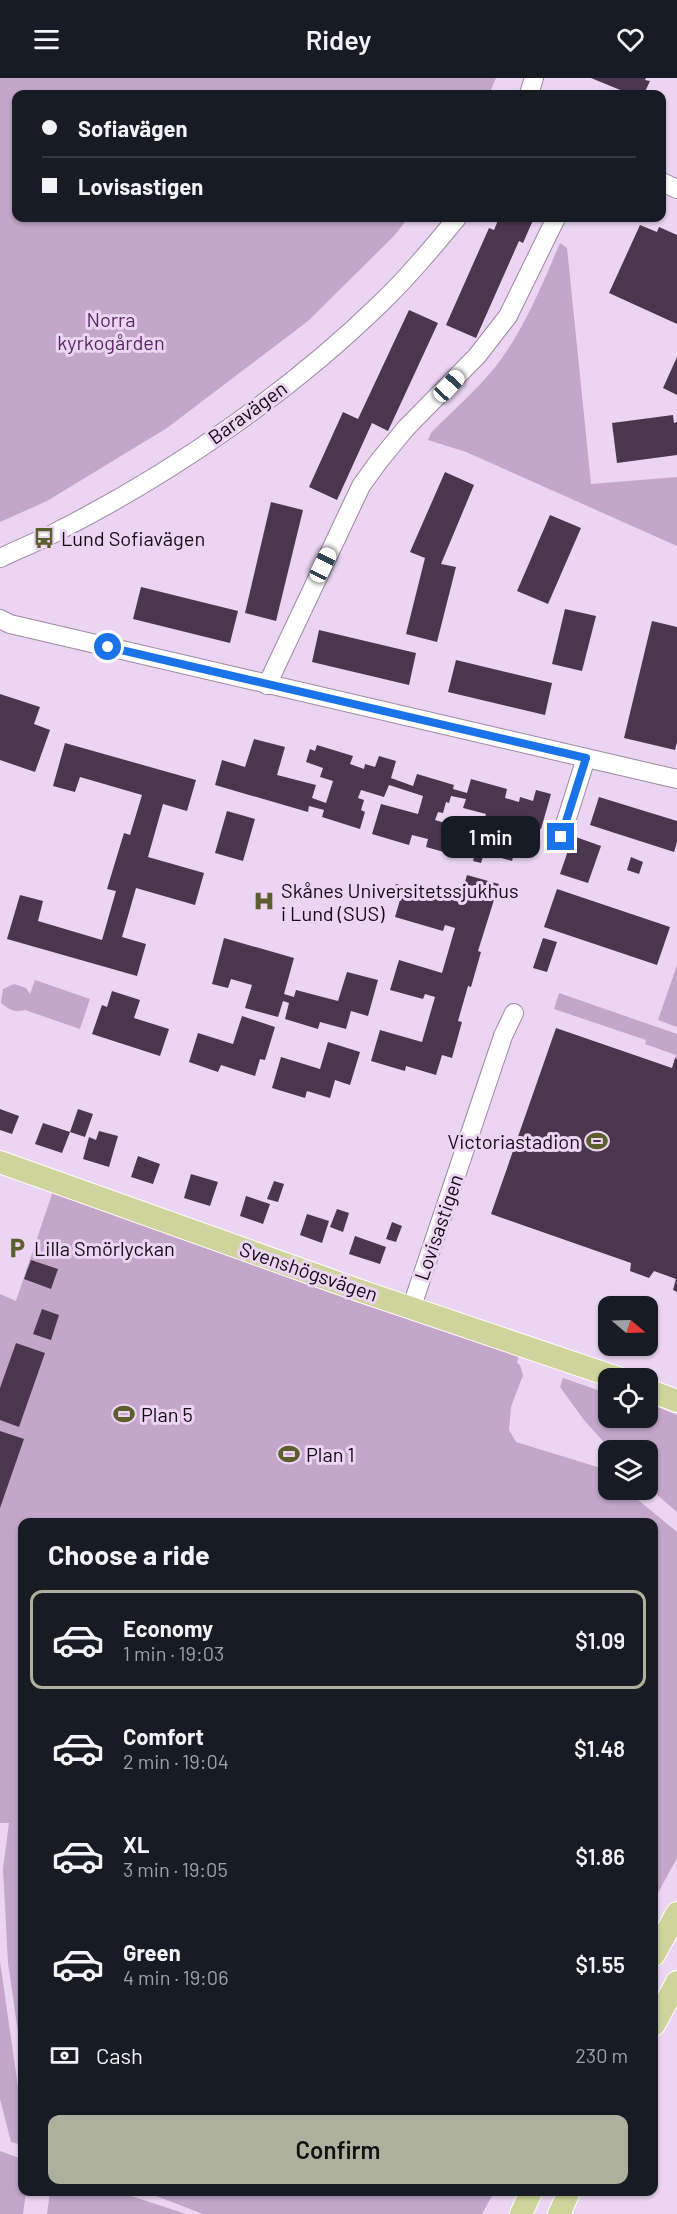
<!DOCTYPE html>
<html lang="en">
<head>
<meta charset="utf-8">
<style>
  :root { --surface:#171b24; --page:#242831; --text:#f1f3f6; --muted:#9ea1a6; --line:#363941; --accent:#adb09c }
  body { margin:0; font-family:Barlow,sans-serif; background:var(--page); color:var(--text); height:100vh; display:flex; flex-direction:column; font-size:22px; white-space:nowrap }
  * { box-sizing:border-box; margin:0 }
  p { font-size:20px; color:var(--muted) }
  .icon { flex:none; width:33px; height:33px; fill:none; stroke:currentColor; stroke-width:2; stroke-linecap:round; stroke-linejoin:round }
  .map { position:relative; flex:1; overflow:hidden }
  .panel { position:absolute; left:18px; top:1440px; width:640px; height:678px; display:flex; flex-direction:column; background:var(--surface); border-radius:12px; box-shadow:0 2px 4px #0004 }
  .panel>* { flex:none }
  .guide { position:absolute; left:12px; top:12px; width:654px; height:132px; border-radius:12px; box-shadow:0 2px 4px #0004; display:grid; align-content:center; height:132px; padding:0 30px; background:var(--surface) }
  .needle { width:39px; rotate:109deg }
  .tools { position:absolute; left:598px; top:1218px; display:grid; gap:12px }
  .tools a { display:grid; place-items:center; width:60px; height:60px; border-radius:12px; background:var(--surface); box-shadow:0 2px 4px #0004; font-size:30px }
  .end { position:absolute; width:27px; height:27px; margin:-14px; border:8px solid #1a73e8; background:#fff; box-shadow:0 0 0 3px #fff }
  .from { border-radius:50% }
  .bubble { position:absolute; height:42px; border-radius:12px; background:var(--surface); box-shadow:0 2px 4px #0004; font-size:20px; font-weight:600; line-height:42px; text-align:center }
  .car { position:absolute; width:18px; height:36px; margin:-18px -9px; border-radius:8px; box-shadow:0 0 4px 2px #0007; background:linear-gradient(#fff 24%,#345 0 40%,#fff 0 76%,#345 0 86%,#fff 0) }
  .guide b { display:flex; align-items:center; gap:21px; height:57px; font-size:22px }
  .guide b+b { border-top:2px solid var(--line) }
  .guide i { width:15px; height:15px; background:var(--text) }
  ul { padding:0; list-style:none }
  li { display:flex; align-items:center; gap:18px; height:99px; margin:0 12px 9px; padding:0 18px; border:3px solid transparent; border-radius:12px }
  li div { flex:1 }
  li b { display:block; font-size:22px }
  li em { font-style:normal; font-weight:600 }
  li.current { border-color:var(--accent) }
  li>.icon { width:54px; height:54px; stroke-width:1.5 }
  h2 { padding:0 30px; font-size:27px; line-height:72px }
  .pay { display:flex; align-items:center; gap:15px; height:66px; padding:0 30px; font-size:22px }
  .pay p { margin-inline-start:auto }
  .primary-button { display:flex; gap:12px; margin-top:auto; padding:12px 30px }
  .primary-button a { flex:1; height:69px; border-radius:12px; background:var(--accent); color:#111; font-size:24px; font-weight:600; line-height:69px; text-align:center }
  header { display:flex; justify-content:space-between; align-items:center; height:78px; padding:0 30px; background:var(--surface); font-size:27px; font-weight:600 }
  .map>svg:first-child { display:block }
</style>
</head>
<body>
<header><svg class="icon" aria-label="menu" viewBox="0 0 24 24"><path d="M4 6h16M4 12h16M4 18h16"/></svg>Ridey<svg class="icon" aria-label="heart" viewBox="0 0 24 24"><path d="M12 20l-8-8c-3-5 5-10 8-4 3-6 11-1 8 4z"/></svg></header>
<div class="map">
<svg width="677" height="2136" viewBox="0 0 677 2136">
  <rect width="100%" height="100%" fill="#ecd5f2"/>
  <!-- green -->
  <g fill="#c3a6ca">
    <path d="M0 0H496L489 16H16V140H408L394 158 308 243 167 350 47 423 0 444Z"/>
    <path d="M560 165 567 170 591 406 677 399V468L466 374 428 362 431 355C452 333 477 312 496 288 524 252 542 207 560 165Z"/>
    <path d="M677 887V949L658 942Z"/>
    <path d="M35 902 90 921 80 951 25 932C14 935 10 932 1 925L3 911 14 906 26 910 30 916Z"/>
    <path d="M559 915 677 956V981L675 980 676 977 645 966 646 962 554 931Z"/>
    <path d="M56 1104 521 1267 517 1285 520 1287 523 1297 511 1329 509 1352 516 1364 604 1391 609 1396V1412H626L677 1454V1780L654 1822V1444H22V1982L8 1885 3 1791 9 1745H0V1216L16 1223Z"/>
    <path d="M563 1300 609 1316V1340H648V1325L677 1337V1434L648 1409V1372H611L584 1342 560 1309Z"/>
    <path d="M0 1883 22 2037V2067L11 2064 0 2021Z"/>
    <path d="M0 2073 22 2081V2114H26L23 2136H0Z"/>
    <path d="M50 2114H119L186 2136H47Z"/>
    <path d="M146 2114H494L482 2136H203Z"/>
  </g>
  <!-- building -->
  <g fill="#4a374e">
    <path d="M591 0H646L645 2 650 3 644 16H630Z"/>
    <path d="M499 140H534L523 165 519 163 476 260 446 247 489 150 494 152Z"/>
    <path d="M640 147 657 154 659 149 677 157V246L609 215Z"/>
    <path d="M409 232 438 245 388 353 372 345 337 422 309 409 343 334 358 341Z"/>
    <path d="M677 279V317L663 310Z"/>
    <path d="M673 337 674 345 677 344V377L617 385 612 345Z"/>
    <path d="M445 394 474 407 441 486 456 489 437 564 406 556 425 480 410 474Z"/>
    <path d="M271 424 303 432 276 543 245 535Z"/>
    <path d="M550 437 581 450 548 526 517 513Z"/>
    <path d="M141 509 238 533 230 565 133 541Z"/>
    <path d="M565 531 596 538 582 593 552 586Z"/>
    <path d="M652 543 677 549V664L675 672 624 660Z"/>
    <path d="M319 552 416 575 409 607 312 584Z"/>
    <path d="M456 582 552 605 545 637 448 614Z"/>
    <path d="M0 616 40 629 34 646 50 652 35 694 0 682Z"/>
    <path d="M254 661 285 669 277 697 316 707 312 720 326 725 333 703 320 699 323 690 306 684 310 671 315 673 317 667 353 678 350 686 364 691 365 686 375 689 379 678 396 683 391 700 413 708 417 696 454 707 453 711 467 715 471 701 507 711 505 720 519 724 520 719 533 723 536 712 551 716 541 751 516 744 513 753 520 755 512 783 484 775 481 785 473 783 486 736 463 730 466 721 451 718 449 725 446 724 443 735 438 734 435 742 458 749 455 760 466 763 462 779 426 769 428 761 412 757 409 767 372 756 381 726 418 736 423 718 389 707 384 719 361 712 358 720 364 722 361 732 365 734 360 751 322 739 324 732 309 728 308 734 215 707 222 682 245 689Z"/>
    <path d="M65 665 196 702 187 733 163 726 148 779 204 795 195 827 136 810 122 859 146 866 137 898 7 861 20 817 43 823 38 843 102 862 116 813 107 811 124 755 130 757 142 717 80 699 75 714 53 708Z"/>
    <path d="M599 719 677 743V764L674 774 590 747Z"/>
    <path d="M227 733 255 741 243 783 215 775Z"/>
    <path d="M573 758 601 768 588 805 560 796Z"/>
    <path d="M631 779 643 784 639 796 627 792Z"/>
    <path d="M467 797 499 806 478 873 481 874 471 909 468 908 458 943 462 944 452 980 442 977 436 997 406 988 405 993 371 983 380 952 422 964 435 919 425 916 423 921 390 912 399 882 442 895 455 850 445 847 443 853 395 839 400 822 392 819 396 806 459 824Z"/>
    <path d="M557 811 670 849 657 887 544 849Z"/>
    <path d="M224 860 294 880 284 916 294 919 296 912 338 923 347 894 378 902 368 938 351 933 346 951 320 944 318 951 285 941 289 925 283 923 278 939 245 930 252 907 231 901 228 910 212 906Z"/>
    <path d="M543 860 557 864 547 894 533 890Z"/>
    <path d="M112 913 140 922 134 940 169 951 160 978 92 956 102 927 107 929Z"/>
    <path d="M242 938 275 949 265 982 260 981 255 998 221 987 218 994 189 984 198 955 233 966Z"/>
    <path d="M556 950 672 990 675 980 677 981V1214L673 1212 676 1201 654 1193 649 1200 630 1193 631 1185 491 1136Z"/>
    <path d="M328 964 360 974 350 1007 335 1002 330 1020 307 1013 305 1020 272 1010 281 979 320 991Z"/>
    <path d="M0 1031 19 1038 12 1056 0 1052Z"/>
    <path d="M78 1031 93 1036 85 1059 70 1054Z"/>
    <path d="M43 1045 70 1054 62 1075 35 1066Z"/>
    <path d="M99 1053 118 1058 109 1089 83 1081 89 1059 96 1062Z"/>
    <path d="M138 1078 160 1086 153 1106 131 1099Z"/>
    <path d="M191 1096 218 1104 210 1128 184 1120Z"/>
    <path d="M274 1103 284 1106 278 1124 267 1121Z"/>
    <path d="M246 1118 270 1126 263 1146 240 1138Z"/>
    <path d="M337 1131 349 1135 343 1154 330 1149Z"/>
    <path d="M307 1136 329 1143 322 1165 300 1157Z"/>
    <path d="M392 1144 402 1148 396 1164 386 1161Z"/>
    <path d="M355 1158 386 1169 380 1186 349 1176Z"/>
    <path d="M31 1182 58 1191 51 1211 24 1201Z"/>
    <path d="M42 1231 59 1237 51 1262 33 1256Z"/>
    <path d="M16 1265 45 1275 19 1349 0 1342V1310Z"/>
    <path d="M0 1353 24 1361 0 1430Z"/>
  </g>
  <g fill="none" stroke-linecap="round" stroke-linejoin="round">
    <defs>
      <g id="minor">
        <path d="M529 16 534 0"/>
        <path d="M662 104 677 111"/>
        <path d="M0 480C21 470 42 462 62 451 174 394 291 313 381 225 409 198 433 169 457 140"/>
        <path d="M0 541 10 546 677 701"/>
        <path d="M267 607 361 408 379 383 406 350 477 278 508 238 556 140"/>
        <path d="M561 759 586 680"/>
        <path d="M412 1228 503 958 514 935"/>
      </g>
      <g id="major">
        <path d="M0 1084 358 1212 618 1300"/>
        <path d="M648 1312 677 1323"/>
        <path d="M654 1877 677 1835"/>
        <path d="M654 1947 677 1904"/>
        <path d="M521 2136 531 2114"/>
        <path d="M559 2136 569 2114"/>
      </g>
    </defs>
    <!-- minor casing -->
    <use href="#minor" stroke="#9d88a2" stroke-width="20"/>
    <!-- major casing -->
    <use href="#major" stroke="#fff" stroke-width="24"/>
    <!-- minor -->
    <use href="#minor" stroke="#fff" stroke-width="18"/>
    <!-- major -->
    <use href="#major" stroke="#ced49c" stroke-width="22"/>
  </g>
  <g fill="none" stroke-linecap="round" stroke-linejoin="round">
    <!-- route -->
    <path stroke="#1a73e8" stroke-width="8" d="M108 569 586 680 561 759"/>
  </g>
  <!-- icons -->
  <defs>
    <symbol id="bus-bare" viewBox="-9 -9 18 18"><path d="M-5-6H5V4H4V6H2V4H-2V6H-4V4H-5ZM-3.5-4V0h7V-4ZM-3.5 1.2v1.5H-2V1.2ZM2 1.2v1.5H3.5V1.2Z" fill="#5a5f2d" stroke="#ecd5f2" stroke-width="2.5" paint-order="stroke"/></symbol>
    <symbol id="hospital-bare" viewBox="-9 -9 18 18"><path d="M-5-5h3v3.5h4V-5h3V5h-3V1.5h-4V5h-3Z" fill="#5a5f2d" stroke="#ecd5f2" stroke-width="2.5" paint-order="stroke"/></symbol>
    <symbol id="stadium-bare" viewBox="-9 -9 18 18"><path d="M0-5a6.5 5 0 1 0 0 10a6.5 5 0 1 0 0-10ZM-3.5-1.8h7v3.6h-7Z" fill="#5a5f2d" stroke="#ecd5f2" stroke-width="2.5" paint-order="stroke"/></symbol>
    <symbol id="parking-bare" viewBox="-9 -9 18 18"><path d="M-3.5-5.5H1a3.5 3.5 0 0 1 0 7H-1V5.5H-3.5ZM-1-3.4V-.6H.8a1.4 1.4 0 0 0 0-2.8Z" fill="#5a5f2d" stroke="#ecd5f2" stroke-width="2.5" paint-order="stroke"/></symbol>
  </defs>
  <g fill-rule="evenodd">
    <use href="#bus-bare" x="29" y="445" width="30" height="30"/>
    <use href="#hospital-bare" x="249" y="808" width="30" height="30"/>
    <use href="#stadium-bare" x="582" y="1048" width="30" height="30"/>
    <use href="#parking-bare" x="2" y="1155" width="30" height="30"/>
    <use href="#stadium-bare" x="109" y="1321" width="30" height="30"/>
    <use href="#stadium-bare" x="274" y="1361" width="30" height="30"/>
  </g>
  <g text-anchor="middle" dominant-baseline="central" stroke-width="6" stroke-linejoin="round" paint-order="stroke">
    <!-- park labels -->
    <g font-size="20" fill="#592664" stroke="#ecd5f2">
      <text x="111" y="241">Norra<tspan x="111" dy="23">kyrkogården</tspan></text>
    </g>
    <!-- street labels -->
    <g font-size="20" fill="#120a14" stroke="#ecd5f2">
      <text transform="translate(247 334) rotate(-36)">Baravägen</text>
      <text transform="translate(438 1149) rotate(-71)">Lovisastigen</text>
      <text transform="translate(309 1193) rotate(19)">Svenshögsvägen</text>
    </g>
    <!-- poi labels -->
    <g font-size="20" fill="#120a14" stroke="#ecd5f2" text-anchor="start">
      <text x="61" y="460">Lund Sofiavägen</text>
      <text x="281" y="812">Skånes Universitetssjukhus<tspan x="281" dy="23">i Lund (SUS)</tspan></text>
      <text x="580" y="1063" text-anchor="end">Victoriastadion</text>
      <text x="34" y="1170">Lilla Smörlyckan</text>
      <text x="141" y="1336">Plan 5</text>
      <text x="306" y="1376">Plan 1</text>
    </g>
  </g>
</svg>
<div class="tools">
<a><svg class="needle" viewBox="-14 -14 28 28"><path d="M0-13l5 13h-10z" fill="#e53935"/><path d="M0 13l5-13h-10z" fill="#9ea1a6"/></svg></a>
<a><svg class="icon" aria-label="locate" viewBox="0 0 24 24"><circle cx="12" cy="12" r="6"/><path d="M12 2v4M12 18v4M2 12h4M18 12h4"/></svg></a>
<a><svg class="icon" aria-label="layers" viewBox="0 0 24 24"><path d="M12 4l9 5-9 5-9-5zM3 14l9 5 9-5"/></svg></a>
</div>
<i class="end from" style="left:108px;top:569px"></i>
<i class="end" style="left:561px;top:759px"></i>
<div class="bubble" style="left:441px;top:738px;width:99px">1 min</div>
<i class="car" style="left:449px;top:308px;rotate:43deg"></i>
<i class="car" style="left:323px;top:487px;rotate:26deg"></i>
<div class="guide">
<b><i class="from"></i>Sofiavägen</b>
<b><i></i>Lovisastigen</b>
</div>
<section class="panel">
<h2>Choose a ride</h2>
<ul>
<li class="current"><svg class="icon" aria-label="car" viewBox="0 0 24 24"><path d="M5 17H2v-5l4-1 3-4h7l3 4 3 1v5h-3M9 17h6M6 11h13"/><circle cx="7" cy="17" r="2"/><circle cx="17" cy="17" r="2"/></svg><div><b>Economy</b><p>1 min · 19:03</p></div><em>$1.09</em></li>
<li><svg class="icon" aria-label="car" viewBox="0 0 24 24"><path d="M5 17H2v-5l4-1 3-4h7l3 4 3 1v5h-3M9 17h6M6 11h13"/><circle cx="7" cy="17" r="2"/><circle cx="17" cy="17" r="2"/></svg><div><b>Comfort</b><p>2 min · 19:04</p></div><em>$1.48</em></li>
<li><svg class="icon" aria-label="car" viewBox="0 0 24 24"><path d="M5 17H2v-5l4-1 3-4h7l3 4 3 1v5h-3M9 17h6M6 11h13"/><circle cx="7" cy="17" r="2"/><circle cx="17" cy="17" r="2"/></svg><div><b>XL</b><p>3 min · 19:05</p></div><em>$1.86</em></li>
<li><svg class="icon" aria-label="car" viewBox="0 0 24 24"><path d="M5 17H2v-5l4-1 3-4h7l3 4 3 1v5h-3M9 17h6M6 11h13"/><circle cx="7" cy="17" r="2"/><circle cx="17" cy="17" r="2"/></svg><div><b>Green</b><p>4 min · 19:06</p></div><em>$1.55</em></li>
</ul>
<div class="pay"><svg class="icon" aria-label="cash" viewBox="0 0 24 24"><path d="M3 7h18v10H3z"/><circle cx="12" cy="12" r="2"/></svg>Cash<p>230 m</p></div>
<div class="primary-button"><a>Confirm</a></div>
</section>
</div>
</body>
</html>
